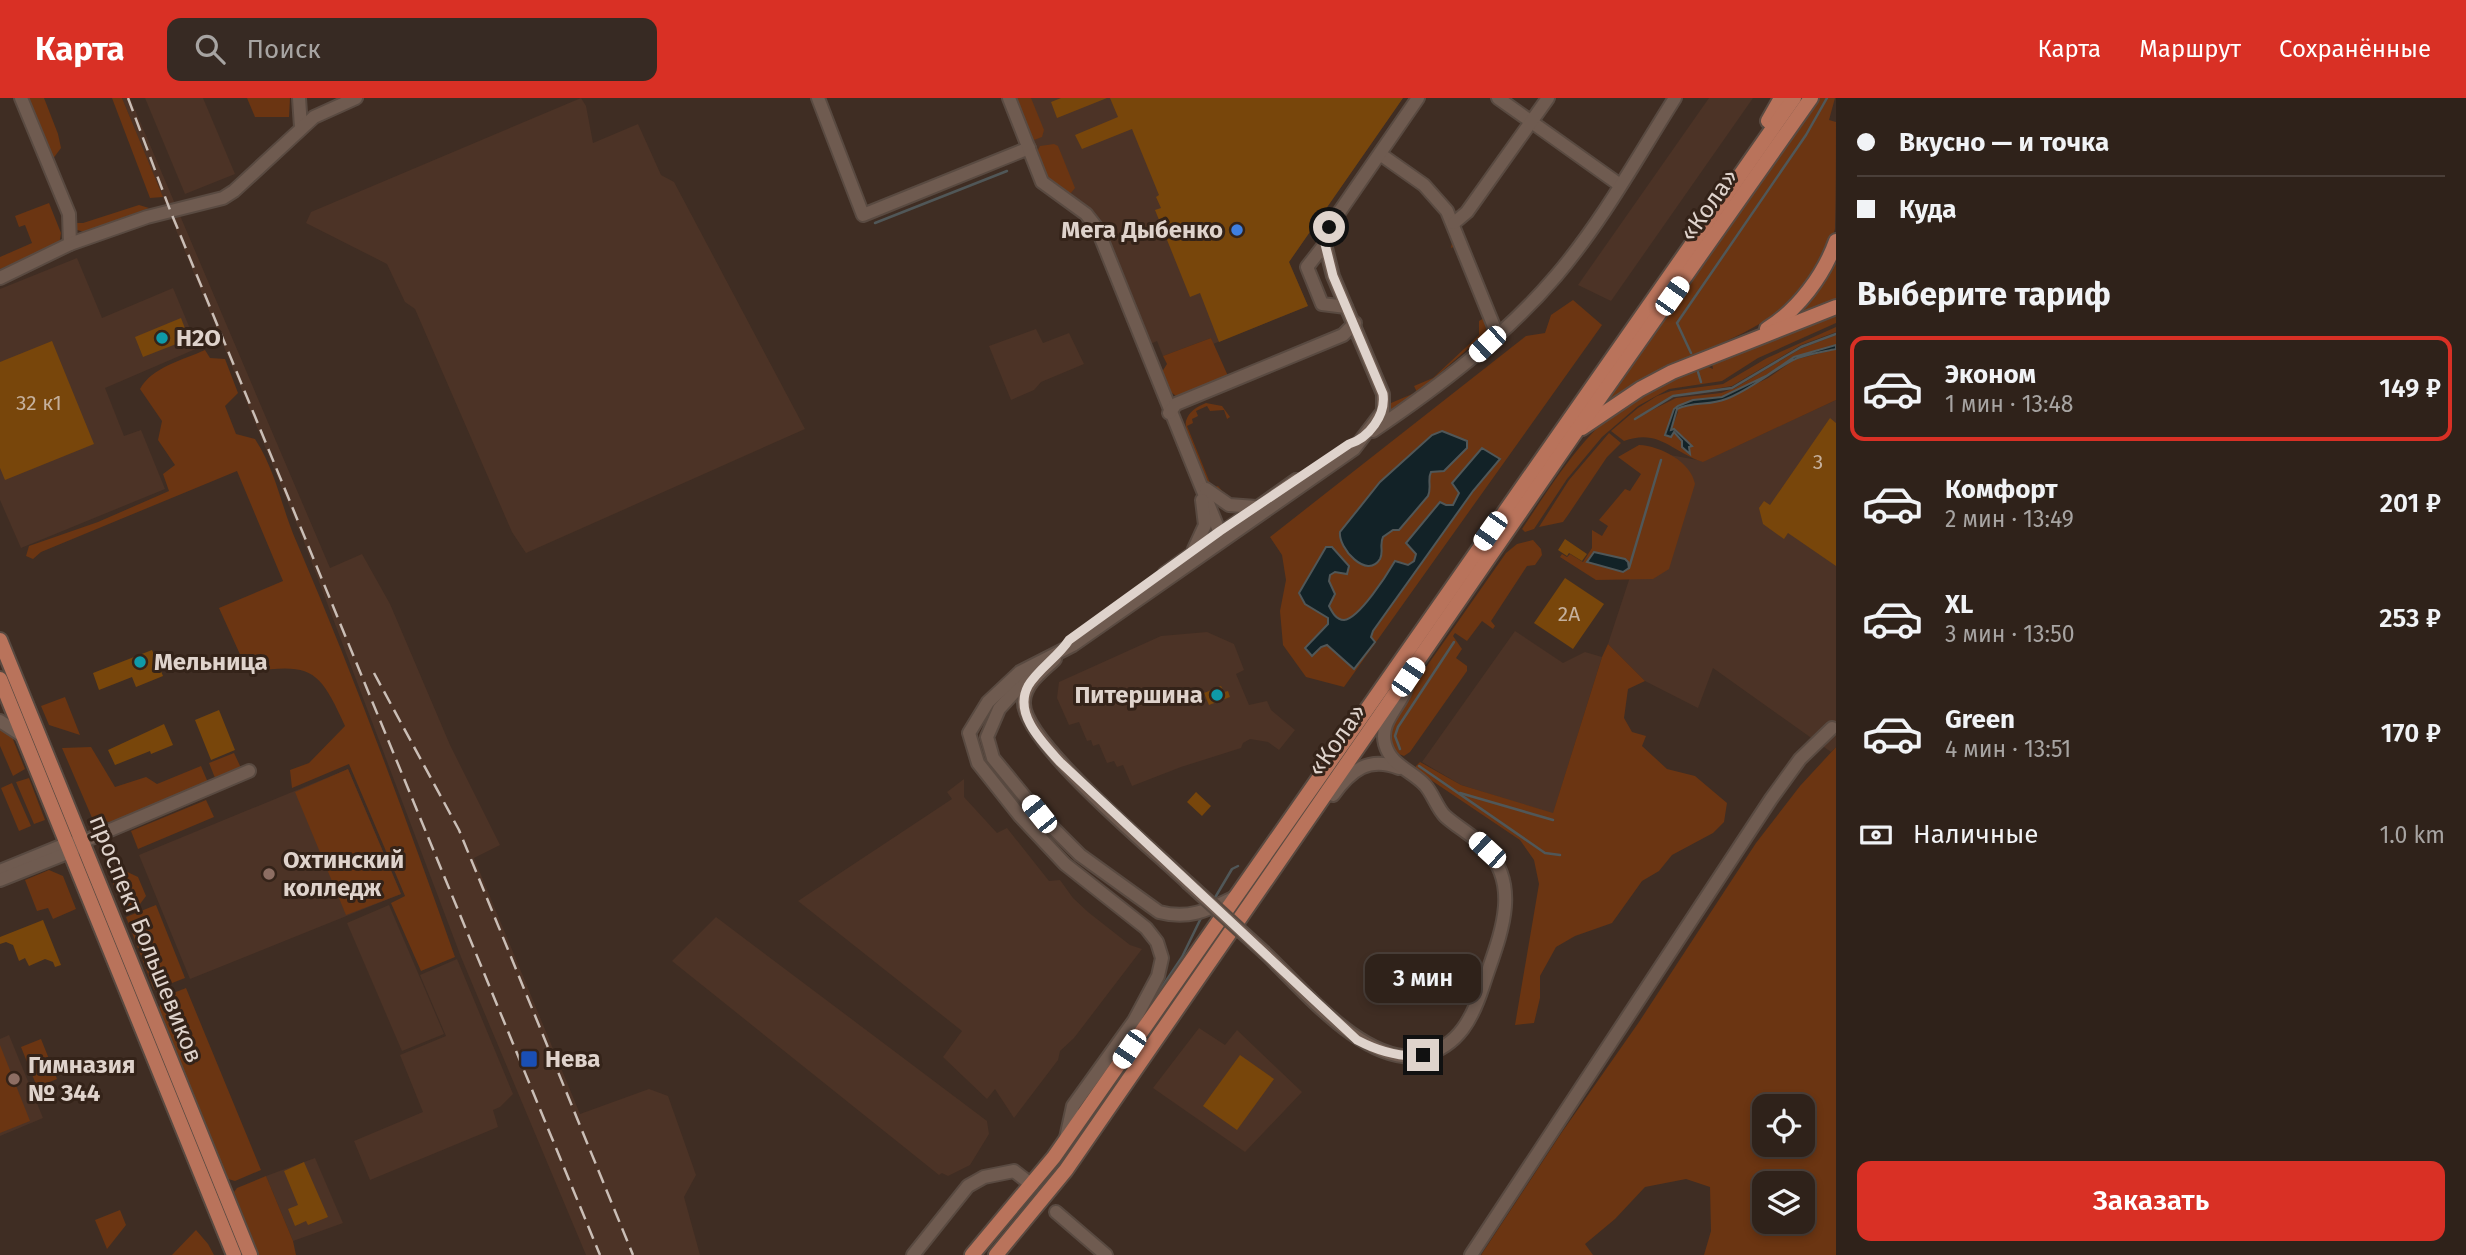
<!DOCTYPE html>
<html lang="ru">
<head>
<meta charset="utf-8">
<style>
  :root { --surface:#2f221a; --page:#372a23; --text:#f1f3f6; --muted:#a7a4a2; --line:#4a3f39; --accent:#d93025 }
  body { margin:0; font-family:"Fira Sans",sans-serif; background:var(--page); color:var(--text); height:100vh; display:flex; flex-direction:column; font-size:26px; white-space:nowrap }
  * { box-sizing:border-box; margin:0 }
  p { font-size:23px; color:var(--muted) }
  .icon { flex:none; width:38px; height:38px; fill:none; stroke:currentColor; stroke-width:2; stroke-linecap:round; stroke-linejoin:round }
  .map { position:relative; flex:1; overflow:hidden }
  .side { display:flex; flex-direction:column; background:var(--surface); width:630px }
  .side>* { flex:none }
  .guide { display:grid; align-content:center; height:154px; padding:0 21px; background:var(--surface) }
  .tools { position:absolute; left:1752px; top:996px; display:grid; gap:14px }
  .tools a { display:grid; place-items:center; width:63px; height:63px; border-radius:14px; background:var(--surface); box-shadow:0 4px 10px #0003,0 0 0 2px var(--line); font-size:35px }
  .end { position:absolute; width:32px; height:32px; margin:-16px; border:9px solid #dfd3cc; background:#111; box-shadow:0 0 0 4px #111 }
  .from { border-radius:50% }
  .bubble { position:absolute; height:49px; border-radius:14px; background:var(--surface); box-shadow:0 4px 10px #0003,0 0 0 2px var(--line); font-size:23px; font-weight:600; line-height:49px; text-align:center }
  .car { position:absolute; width:21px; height:42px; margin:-21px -10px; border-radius:9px; box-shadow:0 0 5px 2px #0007; background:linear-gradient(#fff 24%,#345 0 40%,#fff 0 76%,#345 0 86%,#fff 0) }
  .guide b { display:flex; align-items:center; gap:24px; height:66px; font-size:26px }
  .guide b+b { border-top:2px solid var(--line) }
  .guide i { width:18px; height:18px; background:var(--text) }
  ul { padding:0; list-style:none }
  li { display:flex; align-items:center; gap:21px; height:105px; margin:0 14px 10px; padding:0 7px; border:4px solid transparent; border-radius:14px }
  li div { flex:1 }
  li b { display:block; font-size:26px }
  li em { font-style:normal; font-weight:600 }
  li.selected { border-color:var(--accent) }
  li>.icon { width:63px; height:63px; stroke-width:1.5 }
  h2 { padding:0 21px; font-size:32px; line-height:84px }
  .pay { display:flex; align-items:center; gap:18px; height:77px; padding:0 21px; font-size:26px }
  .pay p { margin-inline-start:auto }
  .button { display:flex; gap:14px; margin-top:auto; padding:14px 21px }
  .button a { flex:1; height:80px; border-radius:14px; background:var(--accent); color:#fff; font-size:28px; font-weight:600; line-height:80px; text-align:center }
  header { display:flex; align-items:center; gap:42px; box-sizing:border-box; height:98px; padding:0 35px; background:var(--accent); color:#fff }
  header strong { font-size:33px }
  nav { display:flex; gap:38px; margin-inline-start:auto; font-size:24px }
  .search { width:490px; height:63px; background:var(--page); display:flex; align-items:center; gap:18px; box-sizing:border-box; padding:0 24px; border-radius:14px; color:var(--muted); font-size:26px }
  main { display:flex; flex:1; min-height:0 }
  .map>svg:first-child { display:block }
</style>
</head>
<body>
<header>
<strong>Карта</strong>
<div class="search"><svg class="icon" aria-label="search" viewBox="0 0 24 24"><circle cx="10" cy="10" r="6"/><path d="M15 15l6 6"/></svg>Поиск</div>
<nav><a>Карта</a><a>Маршрут</a><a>Сохранённые</a></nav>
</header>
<main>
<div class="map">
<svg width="1836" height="1157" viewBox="0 0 1836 1157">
  <rect width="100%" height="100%" fill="#3f2d23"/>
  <!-- built -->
  <g fill="#4c3326">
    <path d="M122 0H130L330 470 362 456 390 506 450 647 500 747 474 760 580 1016 649 991 668 998 696 1077 684 1099 700 1157H586L461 859 304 444Z"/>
    <path d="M145 0H203L235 76 185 96Z"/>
    <path d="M581 0 586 8 593 45 638 26 661 77 674 84 805 331 526 455 512 434 415 211 405 204 387 166 306 125 311 114Z"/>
    <path d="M1012 0H1403L1289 164 1308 208 1213 246 1211 240 1163 258 1157 243 1148 247 1100 121 1049 84Z"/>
    <path d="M1709 0H1753L1611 203 1578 187Z"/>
    <path d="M77 160 102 220 173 190 198 250 105 290 124 338 141 332 165 391 21 450 0 402V191Z"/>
    <path d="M1036 231 1043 245 1069 235 1084 266 1041 284 1034 292 1011 302 989 248Z"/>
    <path d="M1836 302V649L1831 654 1713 570 1698 610 1645 583 1608 546 1670 357 1703 363Z"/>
    <path d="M1515 533 1563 565 1585 554 1602 559 1553 716 1461 687 1422 664Z"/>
    <path d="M1207 534 1234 546 1244 572 1236 576 1249 607 1267 603 1271 612 1295 632 1279 652 1268 644 1250 641 1243 645 1241 650 1181 669 1132 688 1123 667 1117 669 1114 663 1107 665 1099 646 1093 648 1091 642 1087 643 1079 624 1069 627 1057 600 1059 584 1161 538Z"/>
    <path d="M348 671 401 796 190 881 139 757Z"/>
    <path d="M964 681V699L997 735 1007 730 1049 783 1060 782 1073 800 1088 814 1130 847 1142 851 1074 940 1060 953 1058 962 1014 1020 995 991 987 1001 943 959 962 933 798 803 952 701 947 694Z"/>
    <path d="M389 807 444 936 402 953 347 825Z"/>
    <path d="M716 819 987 1023 989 1036 970 1067 948 1078 942 1075 939 1077 672 863Z"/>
    <path d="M457 861 513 996 500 1009 493 1012 498 1029 370 1082 354 1043 423 1014 400 957 446 938 420 877Z"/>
    <path d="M1199 930 1225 947 1237 932 1302 994 1245 1054 1153 990Z"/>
    <path d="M9 937 43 1020 0 1038V941Z"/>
    <path d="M315 1060 343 1125 293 1143 266 1078Z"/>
  </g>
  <!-- green -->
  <g fill="#6b3512" fill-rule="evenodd">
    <path d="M28 0H44L58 36 61 50 52 62Z"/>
    <path d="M112 0H122L163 99 150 100Z"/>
    <path d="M247 0H290L289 19H255Z"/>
    <path d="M1014 0H1031L1044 32 1042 39 1034 42 1031 40Z"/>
    <path d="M1818 0H1835L1829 22 1836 24C1836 51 1836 107 1835 131 1812 222 1726 240 1654 275 1638 282 1624 295 1609 304L1607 302Z"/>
    <path d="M1054 46 1058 48 1075 90 1070 96 1066 97 1049 84 1035 58 1040 48Z"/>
    <path d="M49 105 61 135 60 142 50 150 0 171V159L32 145 25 127 19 129 15 118Z"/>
    <path d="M139 107 149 110 84 134 74 131 73 125H83Z"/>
    <path d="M1455 143 1487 226 1485 236 1417 295 1381 322 1388 300 1391 305 1417 294 1414 288 1433 280 1479 237V223L1484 220 1456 148 1451 150 1452 144Z"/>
    <path d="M1836 162V203L1790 221 1825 183Z"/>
    <path d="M1573 202 1602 227 1344 589 1306 579 1283 547 1280 513 1286 482 1282 457 1270 439 1526 238 1545 235 1551 217Z"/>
    <path d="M1836 212V225L1758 260 1722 283 1669 291 1638 308 1602 339 1567 381 1534 431 1525 434 1522 431C1551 388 1579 341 1621 309 1646 291 1676 280 1704 267L1713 271 1712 265Z"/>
    <path d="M1836 229V234L1801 247 1732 288 1673 298 1634 321 1676 300 1721 295 1735 290 1800 251 1836 237V247L1794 259 1766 278 1722 299 1693 302 1674 311 1665 337 1674 334 1689 355 1691 347 1675 331 1671 332 1678 314 1677 311 1696 304 1726 301 1768 280 1794 262 1836 251V302L1703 364C1672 354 1659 330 1624 343L1611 333 1638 310 1657 298 1671 293 1723 286 1767 260Z"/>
    <path d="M1211 240 1228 278 1176 298 1168 292 1160 277 1167 266 1163 258Z"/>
    <path d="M205 252 210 260 225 261 238 295 225 308 236 336 255 341C277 375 281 409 297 445 355 580 406 720 455 859L421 873 391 805 405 798 349 666 292 690 290 672 309 665 345 628C319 570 311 565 248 574L219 510 283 483 237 373 41 454 33 461 26 458 29 448 98 424 169 393 163 376 175 367 158 342 162 323 140 291C152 269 183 262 205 252Z"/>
    <path d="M1206 305 1222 308 1230 319 1227 321 1224 312 1210 313 1207 308 1196 313 1198 318 1192 321 1193 325 1187 328 1212 390 1218 388 1228 400V403C1220 401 1215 397 1210 390 1202 380 1183 335 1186 323 1189 313 1197 309 1206 305Z"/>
    <path d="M1609 335 1621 345 1607 359 1568 417 1563 424 1539 429 1569 382Z"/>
    <path d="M1639 347C1661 348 1691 364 1695 386L1669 471 1653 481 1596 482 1560 459 1562 456 1567 459 1570 456 1583 464 1592 450V432L1602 438 1608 428 1599 422 1625 391 1630 393 1641 376 1618 359Z"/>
    <path d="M1533 442 1541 451 1542 457 1535 467 1527 468 1491 523 1495 528 1493 531 1482 523 1467 543 1455 535 1453 538 1462 551 1456 560 1467 568V573L1410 654 1404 658 1396 655C1386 636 1391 623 1401 605L1506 455 1517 446Z"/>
    <path d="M1608 546 1645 583 1628 591 1624 620 1632 634 1646 638 1642 648 1667 671 1695 678 1727 705 1724 724 1713 735 1672 757 1659 773 1642 783 1612 825 1575 838 1556 849 1540 878V900L1534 925 1515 927 1539 786 1534 762 1520 742 1416 672V668L1420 664 1461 687 1553 715 1602 559Z"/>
    <path d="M65 599 80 637 49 627 41 608Z"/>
    <path d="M0 627 10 634 25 671 13 678 0 648Z"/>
    <path d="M91 649 115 689 146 679 157 686 201 668 209 687 119 725 93 722 62 650Z"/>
    <path d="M1836 649V1157H1704L1711 1133 1710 1089 1686 1081 1645 1089 1615 1121 1585 1146 1593 1157H1481L1562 1034 1639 924 1756 745 1800 688ZM1764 1008H1802V1046H1764ZM1802 1085V1124H1764V1085Z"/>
    <path d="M234 655 241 670 217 685 209 665Z"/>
    <path d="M348 671 401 796 346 817 295 694Z"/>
    <path d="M29 680 45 722 34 726 16 684Z"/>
    <path d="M12 685 31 728 19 733 1 690Z"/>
    <path d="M206 702 214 719 138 751 131 733Z"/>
    <path d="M121 771 138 779 146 798 140 806 125 813 112 783 124 778Z"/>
    <path d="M49 772 63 778 76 811 53 821 48 810 37 813 25 782Z"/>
    <path d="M156 807 185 880 154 892 126 819Z"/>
    <path d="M186 890 261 1072 235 1083 228 1081 159 912C161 898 174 895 186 890Z"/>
    <path d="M41 941 57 981 37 989 21 949Z"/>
    <path d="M0 947 30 1023 0 1035Z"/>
    <path d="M266 1078 293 1143 296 1157H259L234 1094 237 1090Z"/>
    <path d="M120 1112 126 1127 107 1151 95 1122Z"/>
    <path d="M196 1132 208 1146 214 1157H172Z"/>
  </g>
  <!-- water -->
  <g fill="#122227" stroke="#505758" stroke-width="2">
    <path d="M1836 247V251C1822 254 1806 256 1793 262 1770 274 1750 292 1726 301 1709 308 1694 303 1677 311L1671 332 1674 331 1692 348 1689 349 1690 356 1682 349V343L1674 334 1671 339 1665 337 1674 311 1678 308 1693 302 1722 299 1766 278 1794 259Z"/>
    <path d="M1442 333 1467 343V350L1444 373 1431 374C1427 382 1432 389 1428 398L1399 432H1393L1383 439C1379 447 1384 454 1380 461 1367 482 1338 450 1340 434L1380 384 1432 337Z"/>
    <path d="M1482 350 1500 361 1473 393 1373 533 1371 539 1375 544 1354 571 1327 547 1321 549 1312 558 1305 550 1328 526V520L1305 506 1299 495 1326 449H1332L1349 468 1347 476 1335 474 1330 477 1329 483 1335 496 1329 508C1332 514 1336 522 1344 522 1359 521 1388 475 1395 463L1408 467 1414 463 1416 456 1406 445 1440 404 1446 407H1453L1459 395 1452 385Z"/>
    <path d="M1594 454 1625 461 1628 464 1629 470 1623 474 1587 464Z"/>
  </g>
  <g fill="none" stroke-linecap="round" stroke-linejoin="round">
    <!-- stream -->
    <g stroke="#505758" stroke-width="2.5">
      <path d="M875 125 1007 73"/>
      <path d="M1691 255 1677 225 1806 37 1827 0"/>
      <path d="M1698 274 1701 284"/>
      <path d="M1635 321 1673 298 1732 290 1801 249 1836 236"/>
      <path d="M1629 470 1661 362"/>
      <path d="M1400 651 1395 638 1398 629 1454 544"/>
      <path d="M1419 668 1545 755 1560 757"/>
      <path d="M1460 695 1553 722"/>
      <path d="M1213 803 1232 771 1238 768"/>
      <path d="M1148 910 1182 859 1201 820"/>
    </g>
  </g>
  <!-- building -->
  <g fill="#78460b">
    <path d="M1061 0H1107L1057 20 1051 4Z"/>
    <path d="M1110 0H1403L1289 164 1308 208 1219 244 1200 195 1190 199 1155 112 1161 110 1156 99 1159 97 1132 31 1082 51 1075 37 1118 19Z"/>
    <path d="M181 220 189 241 143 259 135 239Z"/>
    <path d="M52 243 94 346 5 382 0 370V264Z"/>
    <path d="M1830 320 1836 325V468L1788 435 1784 441 1763 426 1759 410 1764 403 1770 407Z"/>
    <path d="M1565 441 1587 456 1582 463 1569 455 1567 458 1558 452Z"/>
    <path d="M1565 480 1604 506 1573 551 1534 525Z"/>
    <path d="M152 552 163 578 136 589 132 579 99 592 93 575Z"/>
    <path d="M1221 588 1224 594 1228 593 1230 599 1209 607 1204 595Z"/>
    <path d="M219 612 235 652 211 662 195 622Z"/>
    <path d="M164 626 173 647 151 656 150 653 115 667 108 652Z"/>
    <path d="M1196 694 1211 708 1202 718 1187 704Z"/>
    <path d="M43 822 61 867 55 869 53 864 45 861 29 868 25 860 19 863 13 847 6 844 0 846V839Z"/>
    <path d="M1240 957 1274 981 1237 1032 1203 1008Z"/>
    <path d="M304 1064 328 1119 308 1127 306 1123 295 1128 288 1111 298 1107 284 1073Z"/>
  </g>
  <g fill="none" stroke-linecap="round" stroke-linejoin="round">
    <defs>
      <g id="minor">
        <path d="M21 0 69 116 70 146"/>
        <path d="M299 0 301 29"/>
        <path d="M818 0 863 117 1029 50"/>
        <path d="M1009 0 1042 84 1086 116 1097 130 1222 440"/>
        <path d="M1498 0 1620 87"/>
        <path d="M1380 56 1424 87 1447 113 1497 236"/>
        <path d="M1454 125 1467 114 1548 0"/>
        <path d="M1325 146 1307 169 1322 206 1346 209"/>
        <path d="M0 180 70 146 147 119 223 100 234 93 314 19 356 0"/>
        <path d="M1169 315 1176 306 1343 237 1355 225"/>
        <path d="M1373 333C1438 289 1504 239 1556 178 1602 124 1637 60 1675 0"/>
        <path d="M1206 391 1229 407 1256 409"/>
        <path d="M1194 451 1205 427 1202 402"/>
        <path d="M1165 475 1296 382"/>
        <path d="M1055 561C1043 573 1025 585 1024 603 1020 642 1156 754 1187 784"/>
        <path d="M1028 579 999 611 987 639 993 660 1039 716 1080 757 1159 814C1189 822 1208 812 1235 799"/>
        <path d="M0 623 23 638"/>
        <path d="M1333 697C1351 672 1369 658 1399 670"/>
        <path d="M0 773 66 746 82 744 249 673"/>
        <path d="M0 782 70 754 77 749"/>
        <path d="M1265 855C1303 891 1367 971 1424 957 1459 948 1473 919 1483 888 1497 844 1523 792 1487 752 1475 738 1458 730 1445 718 1437 710 1433 696 1425 687 1411 672 1391 668 1385 646 1378 620 1408 604 1408 579"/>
        <path d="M1066 1040 1073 1008 1134 923 1158 878 1162 860 1157 844 1146 830 1065 766 1020 718 978 665 969 635 988 604 1020 574 1073 547 1354 351 1383 313V296L1333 178 1325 146 1329 129 1418 0"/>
        <path d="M1056 1114 1106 1157"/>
        <path d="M913 1157 968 1088 984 1079 1014 1073 1032 1087"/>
        <path d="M1471 1157 1771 701 1800 661 1832 630"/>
      </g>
      <g id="major">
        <path d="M1768 23 1781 0"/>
        <path d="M1767 231C1798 212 1824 177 1836 143"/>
        <path d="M1582 330 1640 291 1672 274 1836 209"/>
        <path d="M0 542 250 1157"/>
        <path d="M0 581 234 1157"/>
        <path d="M972 1157 1054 1059 1794 0"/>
        <path d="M996 1157 1066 1072 1575 335 1811 0"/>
      </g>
    </defs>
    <!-- minor casing -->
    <use href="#minor" stroke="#594a41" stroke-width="16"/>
    <!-- major casing -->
    <use href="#major" stroke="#594a41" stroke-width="18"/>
    <!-- minor -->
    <use href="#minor" stroke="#6f5b50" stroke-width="12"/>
    <!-- major -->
    <use href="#major" stroke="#b9735b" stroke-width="14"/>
    <!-- rail -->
    <g stroke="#cabeb6" stroke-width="2.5" stroke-dasharray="14 7" stroke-linecap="butt">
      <path d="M128 0 170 112 600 1157"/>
      <path d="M374 575 459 732 633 1157"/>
    </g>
    <defs>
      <path id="minor-bridge" d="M1187 784 1265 855"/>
    </defs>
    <!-- minor-bridge casing -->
    <use href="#minor-bridge" stroke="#594a41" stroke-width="16" stroke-linecap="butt"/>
    <!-- minor-bridge -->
    <use href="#minor-bridge" stroke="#6f5b50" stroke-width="12"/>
  </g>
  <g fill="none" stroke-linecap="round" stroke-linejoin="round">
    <!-- route -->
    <path stroke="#dfd3cc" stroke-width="9" d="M1329 129 1325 146 1333 178 1383 296C1386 317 1369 340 1349 346L1220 433 1069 542C1058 559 1038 571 1028 588 1013 616 1043 645 1060 664L1357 942C1378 953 1399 960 1423 957"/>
  </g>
  <!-- markers -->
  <circle fill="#3f7fe0" stroke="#342319" stroke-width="2.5" cx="1237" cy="132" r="7"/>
  <g fill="#0f9aa8" stroke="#342319" stroke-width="2.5">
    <circle cx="162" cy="240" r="7"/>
    <circle cx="140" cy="564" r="7"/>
    <circle cx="1217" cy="597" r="7"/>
  </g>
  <g fill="#8d6e63" stroke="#342319" stroke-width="2.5">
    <circle cx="269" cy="776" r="7"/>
    <circle cx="14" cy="981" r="7"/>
  </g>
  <rect fill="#1a4fb4" stroke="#342319" stroke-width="2.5" x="520" y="952" width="18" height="18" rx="3.5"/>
  <g text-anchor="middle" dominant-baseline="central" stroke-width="6" stroke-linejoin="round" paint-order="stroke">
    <!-- number labels -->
    <g font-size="21" fill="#c5b09c">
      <text x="39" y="305">32 к1</text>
      <text x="1818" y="364">3</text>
      <text x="1569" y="516">2А</text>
    </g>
    <!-- street labels -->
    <g font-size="24" fill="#dfd3cc" stroke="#342319">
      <text transform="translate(1709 107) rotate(-55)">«Кола»</text>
      <text transform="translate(1337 642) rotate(-55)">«Кола»</text>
      <text transform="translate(146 841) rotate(68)">проспект Большевиков</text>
    </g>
    <!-- poi labels -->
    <g font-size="24" font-weight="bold" fill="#dfd3cc" stroke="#342319" text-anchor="start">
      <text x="1223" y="132" text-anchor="end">Мега Дыбенко</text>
      <text x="176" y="240">H2O</text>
      <text x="154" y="564">Мельница</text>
      <text x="1203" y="597" text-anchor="end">Питершина</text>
      <text x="283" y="762">Охтинский<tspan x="283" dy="28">колледж</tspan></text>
      <text x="545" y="961">Нева</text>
      <text x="28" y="967">Гимназия<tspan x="28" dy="28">№ 344</tspan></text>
    </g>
  </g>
</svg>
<div class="tools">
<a><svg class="icon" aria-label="locate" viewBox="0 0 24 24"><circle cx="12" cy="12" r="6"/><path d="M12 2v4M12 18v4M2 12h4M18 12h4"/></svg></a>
<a><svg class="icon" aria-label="layers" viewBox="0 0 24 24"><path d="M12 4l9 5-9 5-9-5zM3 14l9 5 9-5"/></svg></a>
</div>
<i class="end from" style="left:1329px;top:129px"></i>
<i class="end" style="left:1423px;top:957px"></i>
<div class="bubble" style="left:1365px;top:856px;width:116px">3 мин</div>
<i class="car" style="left:1672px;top:198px;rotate:35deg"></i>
<i class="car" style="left:1487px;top:246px;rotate:227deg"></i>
<i class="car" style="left:1490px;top:433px;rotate:215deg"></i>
<i class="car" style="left:1408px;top:579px;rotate:34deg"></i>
<i class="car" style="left:1039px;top:716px;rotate:321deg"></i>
<i class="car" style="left:1487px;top:752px;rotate:313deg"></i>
<i class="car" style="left:1129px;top:951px;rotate:214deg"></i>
</div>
<section class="side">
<div class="guide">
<b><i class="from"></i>Вкусно — и точка</b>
<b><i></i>Куда</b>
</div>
<h2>Выберите тариф</h2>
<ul>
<li class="selected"><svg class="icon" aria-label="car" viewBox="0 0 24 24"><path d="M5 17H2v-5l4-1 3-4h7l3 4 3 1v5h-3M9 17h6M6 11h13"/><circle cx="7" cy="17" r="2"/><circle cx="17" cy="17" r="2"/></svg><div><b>Эконом</b><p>1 мин · 13:48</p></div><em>149 ₽</em></li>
<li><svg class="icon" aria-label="car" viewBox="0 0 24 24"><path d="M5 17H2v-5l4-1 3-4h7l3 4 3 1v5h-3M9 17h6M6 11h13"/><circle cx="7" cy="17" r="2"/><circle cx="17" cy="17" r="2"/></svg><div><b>Комфорт</b><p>2 мин · 13:49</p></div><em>201 ₽</em></li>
<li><svg class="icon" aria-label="car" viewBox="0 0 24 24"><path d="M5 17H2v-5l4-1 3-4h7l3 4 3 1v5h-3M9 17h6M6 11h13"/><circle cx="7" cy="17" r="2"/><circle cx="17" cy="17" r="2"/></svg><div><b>XL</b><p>3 мин · 13:50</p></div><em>253 ₽</em></li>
<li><svg class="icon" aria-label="car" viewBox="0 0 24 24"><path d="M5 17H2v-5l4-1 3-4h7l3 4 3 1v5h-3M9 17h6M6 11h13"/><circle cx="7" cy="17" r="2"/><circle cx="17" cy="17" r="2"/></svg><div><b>Green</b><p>4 мин · 13:51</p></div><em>170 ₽</em></li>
</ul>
<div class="pay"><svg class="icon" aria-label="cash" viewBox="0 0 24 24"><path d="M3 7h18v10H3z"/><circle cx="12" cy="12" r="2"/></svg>Наличные<p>1.0 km</p></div>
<div class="button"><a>Заказать</a></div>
</section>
</main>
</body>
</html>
